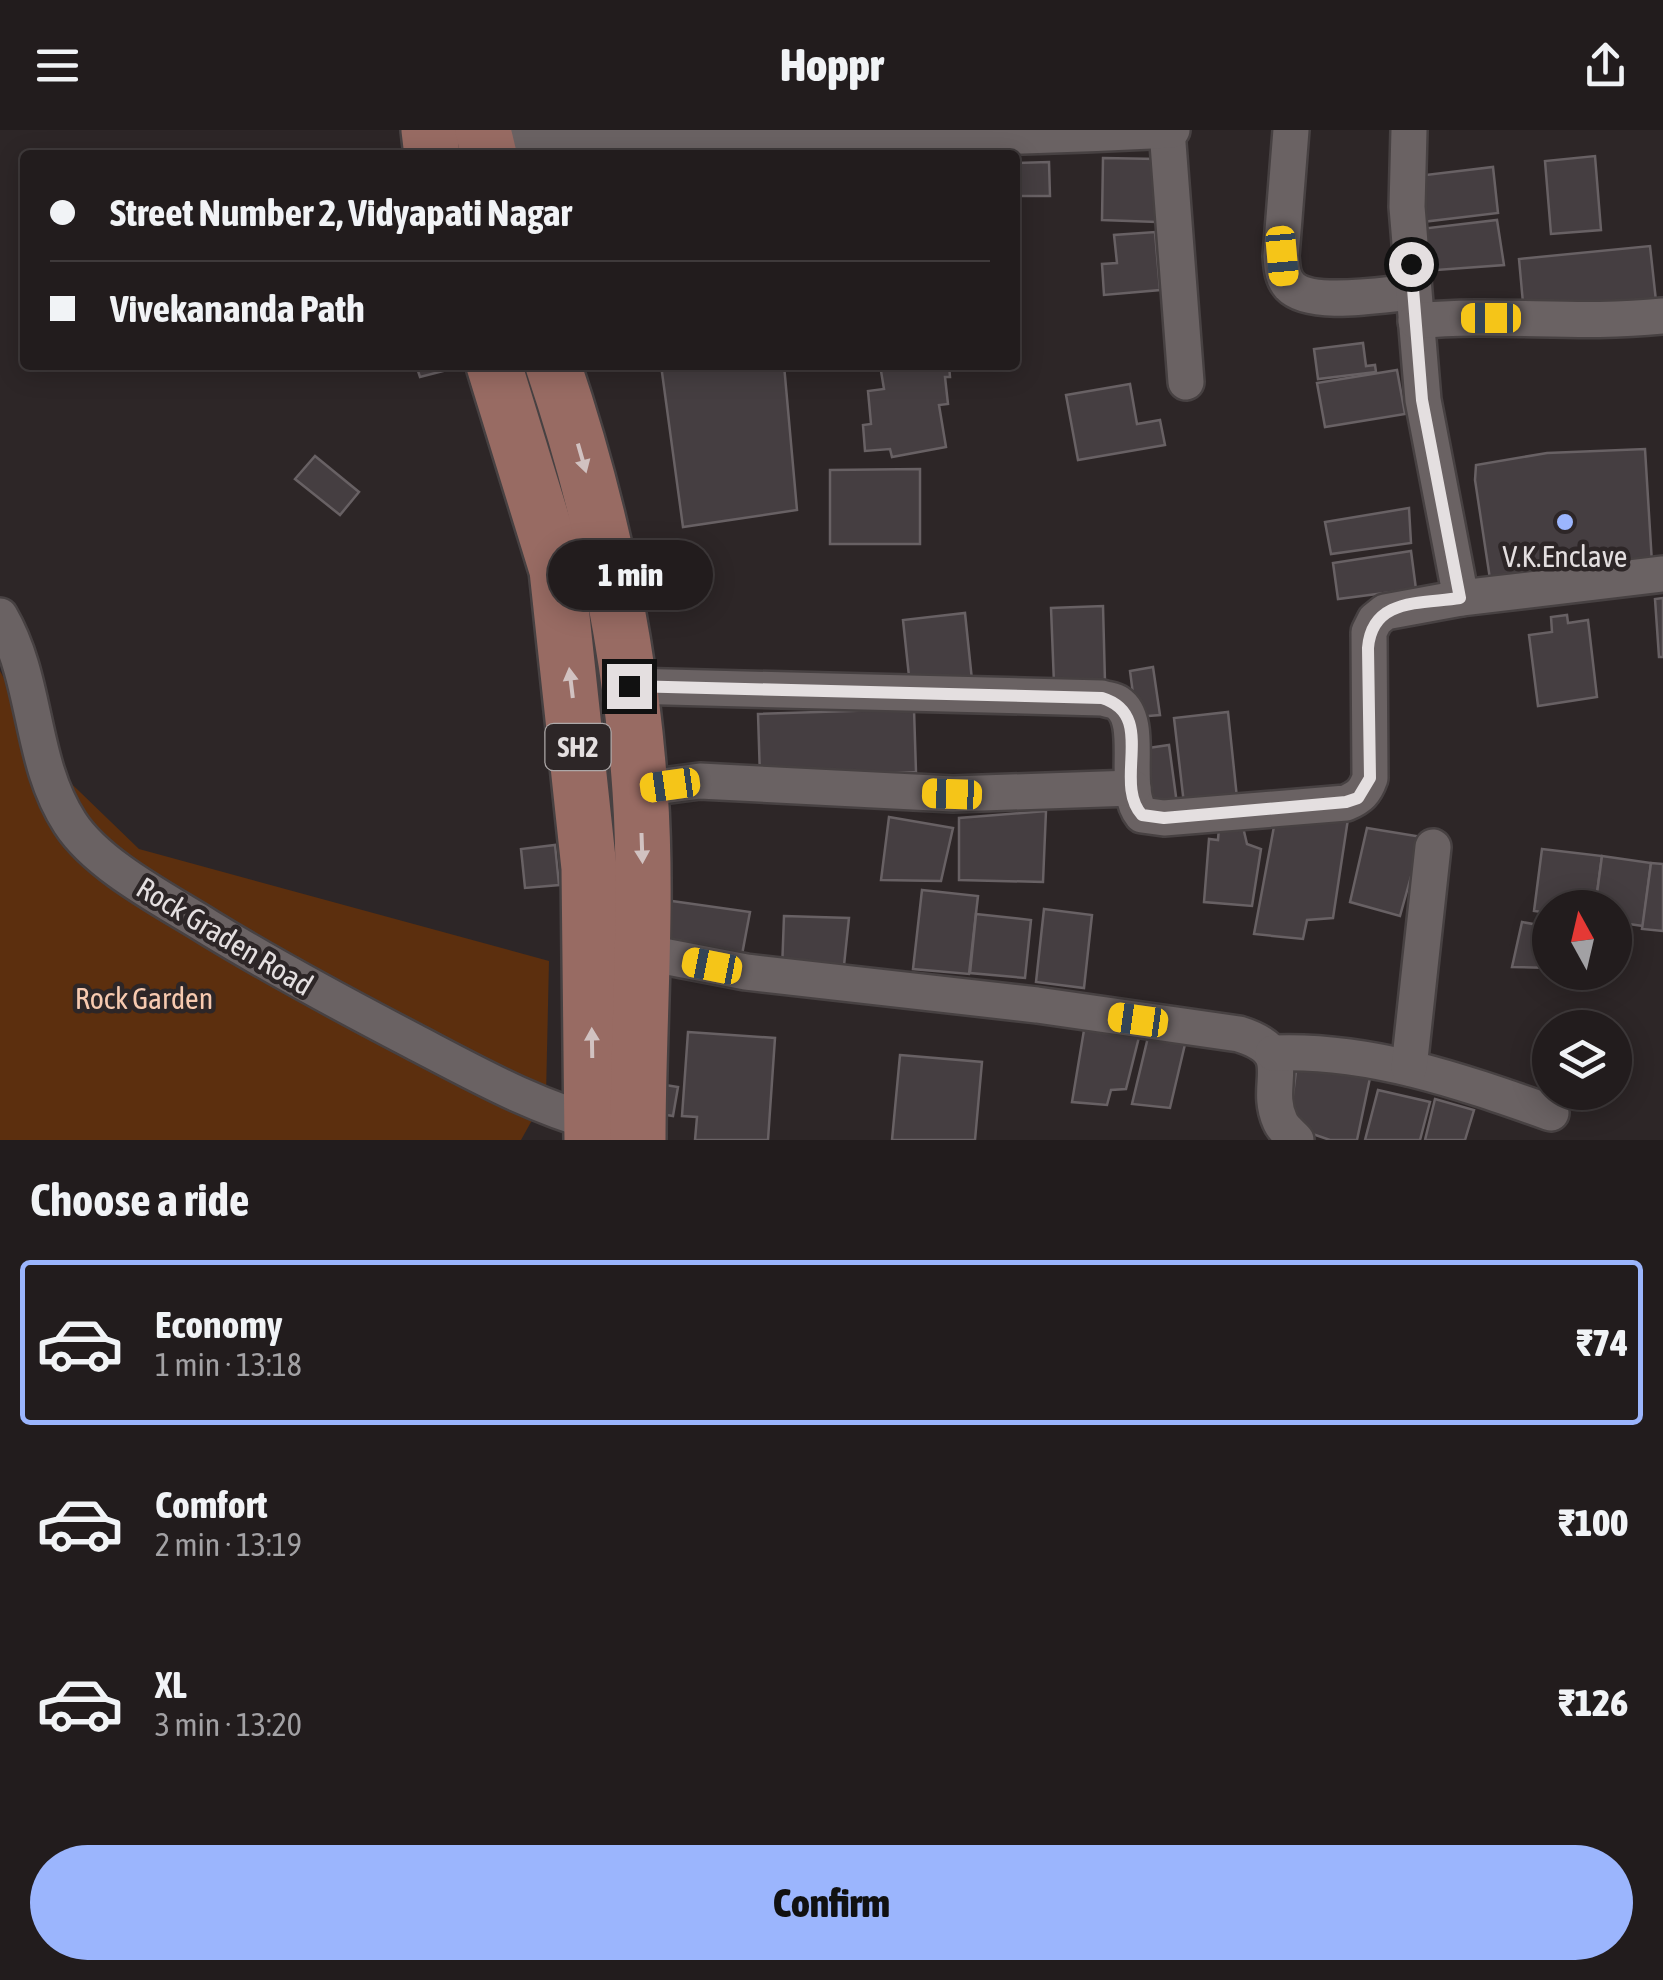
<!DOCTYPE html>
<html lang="en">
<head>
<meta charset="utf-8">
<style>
  :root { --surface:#221c1d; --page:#2e292a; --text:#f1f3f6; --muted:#a2a1a4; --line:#3f3a3b; --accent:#9bb5fd }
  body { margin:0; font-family:"Asap Condensed",sans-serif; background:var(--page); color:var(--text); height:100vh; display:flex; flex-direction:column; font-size:38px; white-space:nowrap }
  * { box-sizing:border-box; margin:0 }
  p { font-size:32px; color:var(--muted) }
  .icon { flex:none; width:55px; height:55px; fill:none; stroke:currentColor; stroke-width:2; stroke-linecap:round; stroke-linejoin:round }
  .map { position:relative; height:1010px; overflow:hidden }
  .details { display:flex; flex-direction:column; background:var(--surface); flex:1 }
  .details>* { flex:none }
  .banner { position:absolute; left:20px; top:20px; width:1000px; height:220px; border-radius:10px; box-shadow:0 5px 25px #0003,0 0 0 2px var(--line); display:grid; align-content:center; height:220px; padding:0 30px; background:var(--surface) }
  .needle { width:65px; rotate:352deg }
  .tools { position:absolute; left:1532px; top:760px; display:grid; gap:20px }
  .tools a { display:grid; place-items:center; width:100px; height:100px; border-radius:50%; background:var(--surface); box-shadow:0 5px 25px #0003,0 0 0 2px var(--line); font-size:50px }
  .end { position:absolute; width:45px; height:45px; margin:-22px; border:12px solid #e4dfe0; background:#111; box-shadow:0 0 0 5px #111 }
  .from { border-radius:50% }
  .bubble { position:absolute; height:70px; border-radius:35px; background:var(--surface); box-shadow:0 5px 25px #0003,0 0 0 2px var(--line); font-size:32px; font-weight:800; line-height:70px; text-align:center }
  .car { position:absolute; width:30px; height:60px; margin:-30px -15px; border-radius:12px; box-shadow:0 0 8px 2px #0007; background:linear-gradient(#f5c518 24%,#345 0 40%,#f5c518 0 76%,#345 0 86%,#f5c518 0) }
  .banner b { display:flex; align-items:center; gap:35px; height:95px; font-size:38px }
  .banner b+b { border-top:2px solid var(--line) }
  .banner i { width:25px; height:25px; background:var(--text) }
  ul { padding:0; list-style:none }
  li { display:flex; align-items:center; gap:30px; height:165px; margin:0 20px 15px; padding:0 10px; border:5px solid transparent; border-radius:10px }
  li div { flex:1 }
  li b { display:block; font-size:38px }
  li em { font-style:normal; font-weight:800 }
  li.on { border-color:var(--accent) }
  li>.icon { width:90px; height:90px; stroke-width:1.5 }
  h2 { padding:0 30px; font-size:45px; line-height:120px }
  .primary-button { display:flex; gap:20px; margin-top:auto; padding:20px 30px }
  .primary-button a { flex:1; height:115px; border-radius:60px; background:var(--accent); color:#111; font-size:40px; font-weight:800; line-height:115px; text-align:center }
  header { display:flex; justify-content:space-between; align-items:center; height:130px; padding:0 30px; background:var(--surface); font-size:45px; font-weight:800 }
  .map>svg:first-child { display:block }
</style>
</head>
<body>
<header><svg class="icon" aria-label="menu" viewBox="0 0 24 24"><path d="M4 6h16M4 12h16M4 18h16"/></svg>Hoppr<svg class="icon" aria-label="share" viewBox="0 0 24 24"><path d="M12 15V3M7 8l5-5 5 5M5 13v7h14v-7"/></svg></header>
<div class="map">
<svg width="1663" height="1010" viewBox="0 0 1663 1010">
  <rect width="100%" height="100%" fill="#2d2627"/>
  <!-- green -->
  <path fill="#5c2f0e" d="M0 541 50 633 139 719 549 831 546 965 521 1010H0Z"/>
  <!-- building -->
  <g fill="#453e41" stroke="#686164" stroke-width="2.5">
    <path d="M1595 26 1601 100 1551 104 1545 31Z"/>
    <path d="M1103 28 1158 29 1156 92 1102 90Z"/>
    <path d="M1049 32 1050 66H1015V33Z"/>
    <path d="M1493 37 1498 83 1422 92 1417 46Z"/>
    <path d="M1497 90 1504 135 1423 141 1420 99Z"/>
    <path d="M1155 102 1160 160 1104 165 1102 134 1117 133 1114 105Z"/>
    <path d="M1650 116 1656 171 1524 184 1519 129Z"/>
    <path d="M1363 213 1366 236 1375 235 1376 242 1318 249 1314 219Z"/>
    <path d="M416 235H458L459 237 420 247Z"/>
    <path d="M661 235H784L797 380 683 397Z"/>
    <path d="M880 235H949L950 247H945L948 274 939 275 946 317 892 327 890 319 865 321 863 295 871 294 868 261 884 259Z"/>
    <path d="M1397 240 1405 284 1325 297 1317 253Z"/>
    <path d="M1130 254 1137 294 1160 290 1165 315 1078 330 1066 265Z"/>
    <path d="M1645 319 1652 433 1490 449 1475 350 1476 335 1547 323Z"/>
    <path d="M315 326 359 362 340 385 295 349Z"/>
    <path d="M920 339V414H830V340Z"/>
    <path d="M1409 378 1411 413 1331 424 1325 392Z"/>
    <path d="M1411 421 1416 459 1338 469 1333 433Z"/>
    <path d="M1663 468V527H1659L1655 469Z"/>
    <path d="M1103 476 1105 552 1054 554 1051 478Z"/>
    <path d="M965 483 972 550 910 556 903 490Z"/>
    <path d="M1567 485 1568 493 1588 490 1597 567 1538 576 1529 505 1552 502 1551 487Z"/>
    <path d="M1153 537 1160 585 1136 587 1130 541Z"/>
    <path d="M914 579 916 642 760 647 758 584Z"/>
    <path d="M1228 582 1237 668 1184 674 1174 588Z"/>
    <path d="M1169 615 1177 674 1141 678 1134 620Z"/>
    <path d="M1046 681 1043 752 959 750V688Z"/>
    <path d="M889 687 953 698 941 751 881 750Z"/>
    <path d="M1348 689 1333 788 1307 790 1303 809 1254 804 1275 691Z"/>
    <path d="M1219 697H1243L1247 714 1261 719 1252 776 1204 772 1209 709 1218 710Z"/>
    <path d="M1367 698 1422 707 1400 786 1350 772Z"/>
    <path d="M555 715 559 755 525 758 521 719Z"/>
    <path d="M1542 719 1602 726 1595 778H1550V783L1534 781Z"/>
    <path d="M1602 726 1651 733 1643 796 1615 792V778H1595Z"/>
    <path d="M1651 733 1663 734V801L1642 799Z"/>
    <path d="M922 760 978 766 969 844 913 839Z"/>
    <path d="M672 771 750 782 741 830 666 817Z"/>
    <path d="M1044 779 1092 785 1084 858 1036 852Z"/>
    <path d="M976 784 1031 790 1025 848 970 843Z"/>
    <path d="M784 786 849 788 843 845 782 840Z"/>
    <path d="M1522 792 1550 797V838L1512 837Z"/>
    <path d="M1085 894 1141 899 1126 959 1111 960 1107 975 1072 972Z"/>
    <path d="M688 902 775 908 768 1010H695L697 987 682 986Z"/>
    <path d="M1149 903 1186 910 1170 978 1132 974Z"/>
    <path d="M900 925 982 932 975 1010H892Z"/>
    <path d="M1297 933 1370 948 1357 1010H1330L1289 996Z"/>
    <path d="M659 954 678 957 673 986 654 983Z"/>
    <path d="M1378 960 1430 972 1420 1010H1365Z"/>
    <path d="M1435 969 1474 980 1465 1010H1425Z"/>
  </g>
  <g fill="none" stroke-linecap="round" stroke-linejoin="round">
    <defs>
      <g id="street">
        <path d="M1167 0 1186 252"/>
        <path d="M1291 0 1281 126C1282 137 1282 147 1290 156 1311 178 1384 164 1413 162"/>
        <path d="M1409 0 1407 77 1423 270 1461 468"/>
        <path d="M484 4C713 12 943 12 1172 0"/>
        <path d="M1416 191C1498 183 1580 195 1663 186"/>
        <path d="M0 486C38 551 29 630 70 693 98 736 165 770 208 797 275 838 344 875 413 911 476 944 538 979 607 996"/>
        <path d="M629 556 1102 568C1108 570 1114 570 1118 573 1146 592 1120 658 1142 685L1164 688 1346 673C1360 667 1365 662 1370 648L1369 502 1375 490 1385 482 1461 468 1663 444"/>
        <path d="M640 659 700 651 953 664 1133 658"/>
        <path d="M642 822 746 842 1037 875 1239 904C1300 923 1262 951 1280 991 1283 999 1291 1004 1296 1010"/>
        <path d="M1273 923C1370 919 1460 951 1551 983"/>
        <path d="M1409 938 1433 717"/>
      </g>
      <g id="primary">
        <path d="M429 0 432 25"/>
        <path d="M483 0 489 25"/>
        <path d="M494 235 557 440 589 738 592 1010"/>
        <path d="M553 235C599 371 630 516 640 660 648 776 638 893 638 1010"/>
      </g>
    </defs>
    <!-- street casing -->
    <use href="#street" stroke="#474142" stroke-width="40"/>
    <!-- primary casing -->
    <use href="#primary" stroke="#474142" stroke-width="60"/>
    <!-- street -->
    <use href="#street" stroke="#6a6263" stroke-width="35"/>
    <!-- primary -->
    <use href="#primary" stroke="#986b63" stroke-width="55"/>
  </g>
  <!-- one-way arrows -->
  <defs><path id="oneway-solid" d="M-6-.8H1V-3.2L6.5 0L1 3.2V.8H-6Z" transform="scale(2.5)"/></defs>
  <g fill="#d1c2c1">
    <use href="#oneway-solid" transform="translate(582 328) rotate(74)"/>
    <use href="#oneway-solid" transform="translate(571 553) rotate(-97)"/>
    <use href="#oneway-solid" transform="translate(642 718) rotate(88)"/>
    <use href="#oneway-solid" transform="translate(592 913) rotate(-91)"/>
  </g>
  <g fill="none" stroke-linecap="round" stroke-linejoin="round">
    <!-- route -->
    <path stroke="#e4dfe0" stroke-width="12" d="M629 556 1102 568C1158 585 1112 652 1142 685L1164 688 1346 672 1358 668 1370 648 1368 518C1372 468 1420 474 1460 468L1422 270 1411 134"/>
  </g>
  <!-- markers -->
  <circle fill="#9bb5fd" stroke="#2d2627" stroke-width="4" cx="1565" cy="392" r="10"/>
  <g text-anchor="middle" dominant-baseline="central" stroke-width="9" stroke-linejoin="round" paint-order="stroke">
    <!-- shield labels -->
    <rect fill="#2d2627" stroke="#ada8a8" stroke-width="2.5" x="545.5" y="594" width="65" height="46" rx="8"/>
    <g font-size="28" font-weight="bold" fill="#e4dfe0">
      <text x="578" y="617">SH2</text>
    </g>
    <!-- poi labels -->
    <g font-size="30" fill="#e4dfe0" stroke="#2d2627">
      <text x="1565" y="426">V.K.Enclave</text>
    </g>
    <!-- street labels -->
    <g font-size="30" fill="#e4dfe0" stroke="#2d2627">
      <text transform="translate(225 806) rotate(31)">Rock Graden Road</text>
    </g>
    <!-- park labels -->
    <g font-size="30" fill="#f7cab0" stroke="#2d2627">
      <text x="144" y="868">Rock Garden</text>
    </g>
  </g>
</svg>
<div class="tools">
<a><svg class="needle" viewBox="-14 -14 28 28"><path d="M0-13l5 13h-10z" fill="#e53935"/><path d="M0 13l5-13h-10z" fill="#a2a1a4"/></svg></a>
<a><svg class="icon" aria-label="layers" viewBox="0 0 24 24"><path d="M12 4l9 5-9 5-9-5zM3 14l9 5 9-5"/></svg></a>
</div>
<i class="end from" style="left:1411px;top:134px"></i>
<i class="end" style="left:629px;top:556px"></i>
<div class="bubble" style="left:548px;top:410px;width:165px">1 min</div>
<i class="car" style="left:1282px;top:126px;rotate:175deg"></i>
<i class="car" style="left:1491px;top:188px;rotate:270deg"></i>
<i class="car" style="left:670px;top:655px;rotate:262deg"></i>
<i class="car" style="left:952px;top:664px;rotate:272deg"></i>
<i class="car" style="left:712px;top:836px;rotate:281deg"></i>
<i class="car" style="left:1138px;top:890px;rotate:278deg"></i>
<div class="banner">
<b><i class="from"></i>Street Number 2, Vidyapati Nagar</b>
<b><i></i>Vivekananda Path</b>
</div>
</div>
<section class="details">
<h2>Choose a ride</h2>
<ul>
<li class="on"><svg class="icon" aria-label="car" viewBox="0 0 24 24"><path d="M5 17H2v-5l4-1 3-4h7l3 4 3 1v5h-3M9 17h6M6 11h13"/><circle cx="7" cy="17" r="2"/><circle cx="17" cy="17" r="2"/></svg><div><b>Economy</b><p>1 min · 13:18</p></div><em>₹74</em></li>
<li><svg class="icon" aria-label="car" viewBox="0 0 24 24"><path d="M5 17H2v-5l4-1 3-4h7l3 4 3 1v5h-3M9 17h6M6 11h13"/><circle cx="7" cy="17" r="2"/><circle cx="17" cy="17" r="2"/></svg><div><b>Comfort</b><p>2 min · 13:19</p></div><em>₹100</em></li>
<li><svg class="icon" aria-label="car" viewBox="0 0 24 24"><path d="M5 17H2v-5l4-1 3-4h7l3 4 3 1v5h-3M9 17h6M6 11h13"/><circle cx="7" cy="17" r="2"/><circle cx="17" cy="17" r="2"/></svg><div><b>XL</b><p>3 min · 13:20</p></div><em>₹126</em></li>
</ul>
<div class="primary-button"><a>Confirm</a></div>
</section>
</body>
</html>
